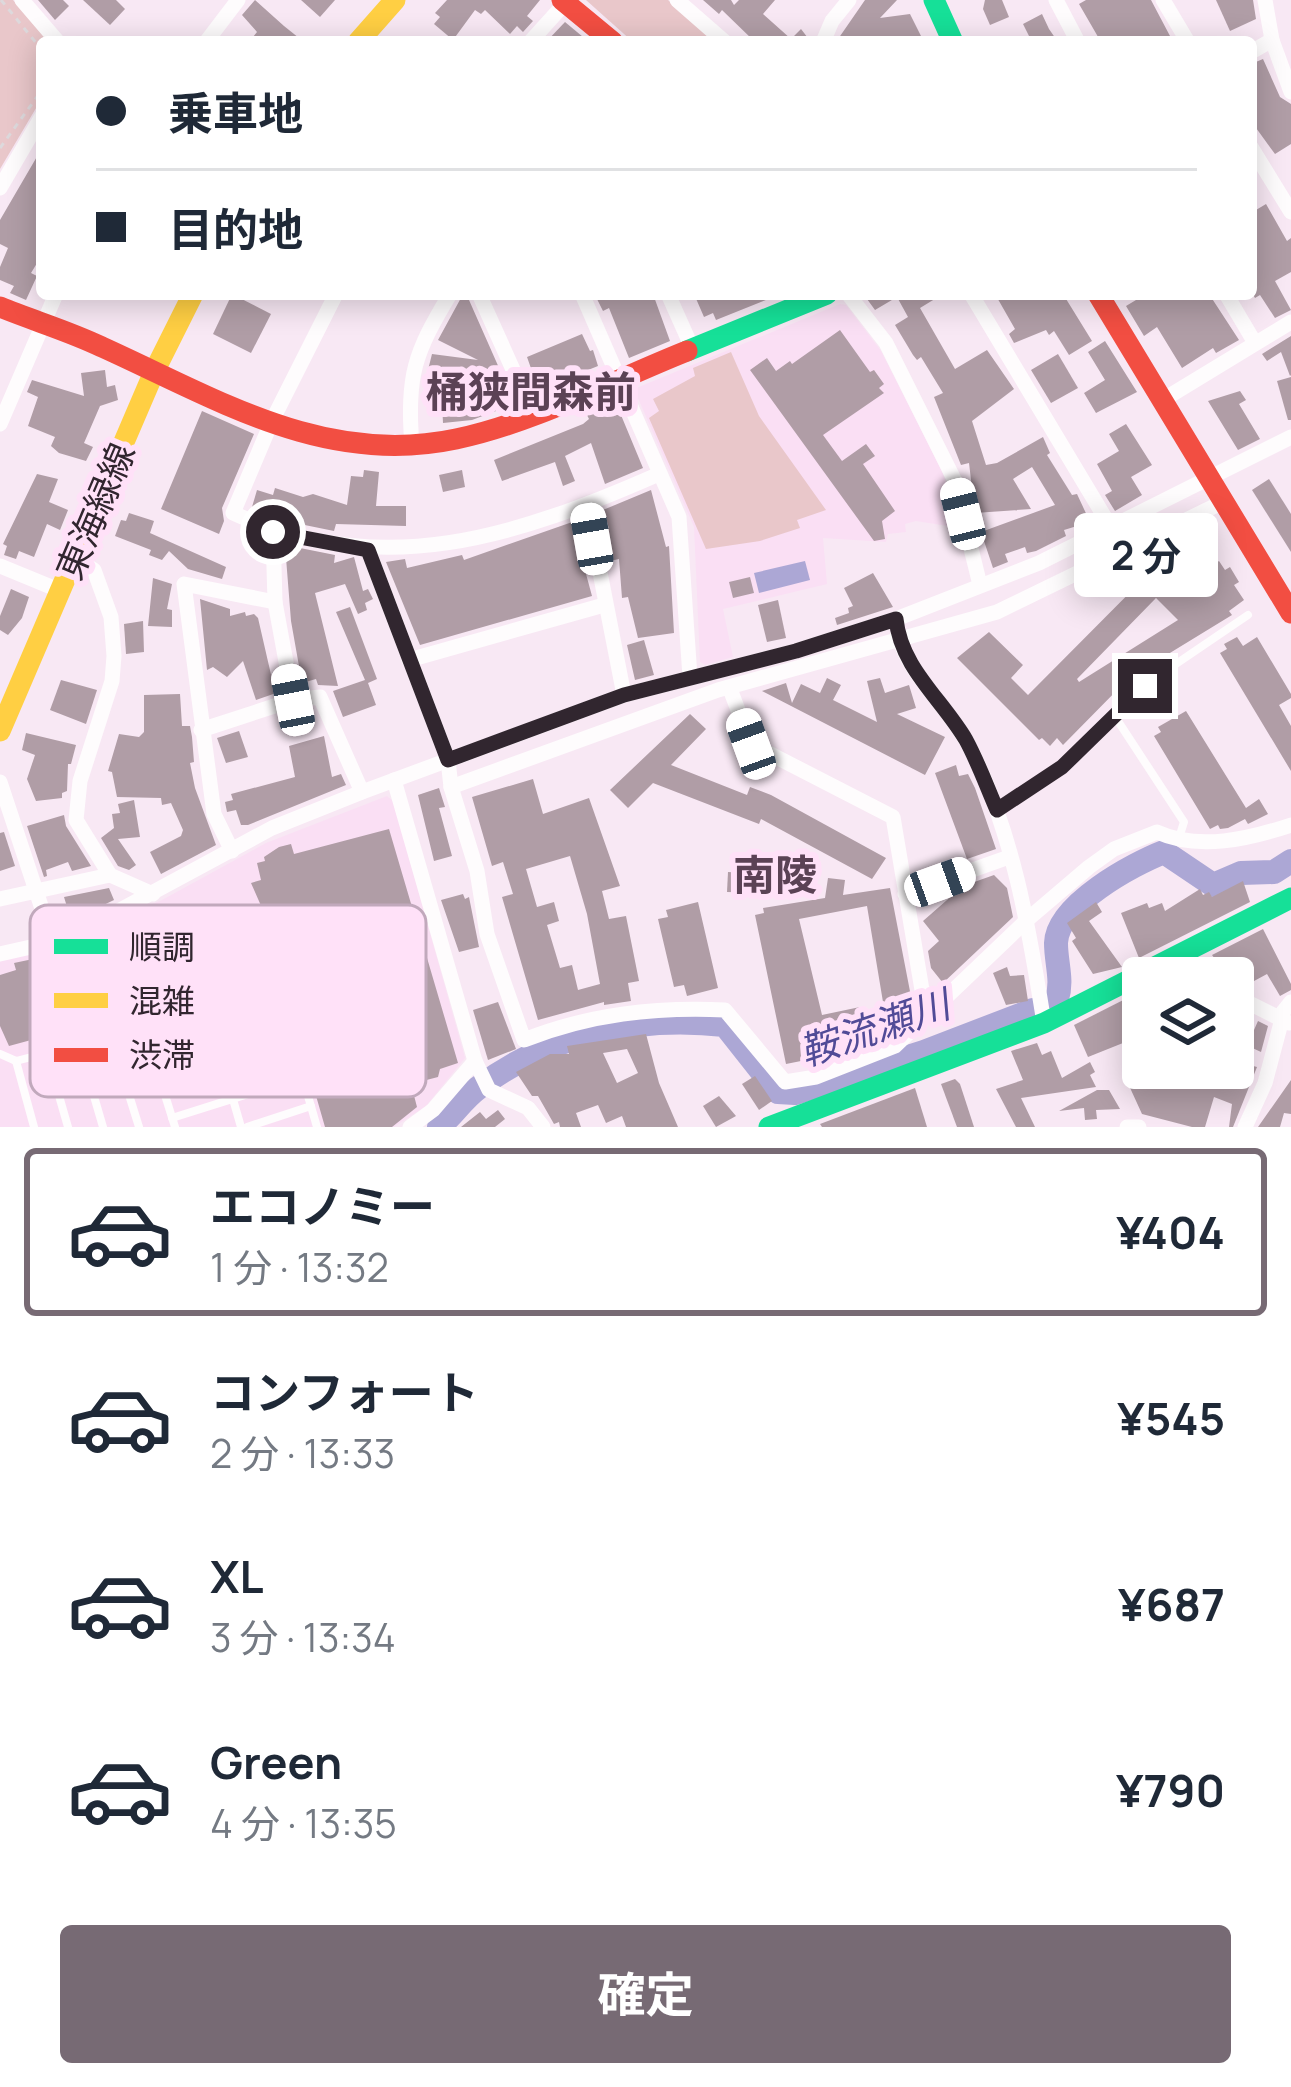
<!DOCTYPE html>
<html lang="ja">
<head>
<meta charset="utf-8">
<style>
  :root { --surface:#fff; --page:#f6f6f7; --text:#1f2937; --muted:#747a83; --line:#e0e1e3; --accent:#776a74 }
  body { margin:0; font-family:Manrope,"Noto Sans JP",sans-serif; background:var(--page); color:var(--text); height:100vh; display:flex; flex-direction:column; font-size:45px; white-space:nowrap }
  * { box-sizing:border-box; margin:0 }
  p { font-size:39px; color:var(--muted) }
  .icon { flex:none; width:66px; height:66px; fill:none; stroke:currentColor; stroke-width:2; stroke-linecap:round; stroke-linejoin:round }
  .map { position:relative; height:1127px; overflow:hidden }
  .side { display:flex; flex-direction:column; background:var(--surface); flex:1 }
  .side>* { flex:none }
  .hud { position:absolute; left:36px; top:36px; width:1221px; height:264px; border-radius:12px; box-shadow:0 6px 30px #0003; display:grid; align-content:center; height:264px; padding:0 60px; background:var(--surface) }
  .controls { position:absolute; left:1122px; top:957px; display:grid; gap:24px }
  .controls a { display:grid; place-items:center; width:132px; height:132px; border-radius:12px; background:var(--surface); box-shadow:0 6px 30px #0003; font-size:60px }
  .end { position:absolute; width:54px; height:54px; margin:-27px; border:15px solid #31262f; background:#fff; box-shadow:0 0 0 6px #fff }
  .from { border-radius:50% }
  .bubble { position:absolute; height:84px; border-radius:12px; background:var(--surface); box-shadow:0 6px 30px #0003; font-size:39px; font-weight:700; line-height:84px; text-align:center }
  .car { position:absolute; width:36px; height:72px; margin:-36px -18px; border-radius:15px; box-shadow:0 0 9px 3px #0007; background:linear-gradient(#fff 24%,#345 0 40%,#fff 0 76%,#345 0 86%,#fff 0) }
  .hud b { display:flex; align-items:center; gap:42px; height:114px; font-size:45px }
  .hud b+b { border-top:3px solid var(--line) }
  .hud i { width:30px; height:30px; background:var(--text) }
  ul { padding:21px 0 0; list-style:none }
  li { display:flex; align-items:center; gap:36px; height:168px; margin:0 24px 18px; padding:0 36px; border:6px solid transparent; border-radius:12px }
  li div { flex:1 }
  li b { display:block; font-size:45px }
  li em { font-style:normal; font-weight:700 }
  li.selected { border-color:var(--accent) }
  li>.icon { width:108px; height:108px; stroke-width:1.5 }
  .button { display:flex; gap:24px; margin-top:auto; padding:24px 60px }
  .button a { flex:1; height:138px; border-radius:12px; background:var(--accent); color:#fff; font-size:48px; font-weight:700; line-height:138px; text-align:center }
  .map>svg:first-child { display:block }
</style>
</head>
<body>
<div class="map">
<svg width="1291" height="1127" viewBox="0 0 1291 1127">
  <rect width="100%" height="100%" fill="#f8e8f4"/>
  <!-- built -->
  <g fill="#fadff4">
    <path d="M840 304 846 305 881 351 942 471 960 528 916 521 905 524 906 532 888 534 886 542 823 538 827 584 723 609 733 657 705 665 700 662 694 527 634 389Z"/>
    <path d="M387 796 393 801 465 1058 426 1106 394 1127H0V953L111 921 162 900 266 843Z"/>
  </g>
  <!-- green -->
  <g fill="#e9c7ca">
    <path d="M0 0H13L49 42H42V98L0 169Z"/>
    <path d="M586 0H668L715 42H633Z"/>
    <path d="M731 352 759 416 826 510 797 520 800 528 760 541 706 549 649 418 659 411 653 399 695 376 693 368Z"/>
  </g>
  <!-- water -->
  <path fill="#aca7d5" d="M805 561 810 580 759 593 754 573Z"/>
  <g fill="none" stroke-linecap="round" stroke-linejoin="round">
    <!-- river -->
    <g stroke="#aca7d5" stroke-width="24">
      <path d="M1057 999C1063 980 1056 963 1056 943 1057 905 1133 864 1164 852L1213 885 1241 873 1274 872 1291 861"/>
      <path d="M439 1127C453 1115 463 1099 478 1088 550 1034 637 1015 725 1025L778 1092 795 1093 924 1052 1033 1010"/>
    </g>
  </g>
  <!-- building -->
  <g fill="#b09da6" fill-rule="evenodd">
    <path d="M38 0H63L69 6 55 20Z"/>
    <path d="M83 0H116L125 9 110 25Z"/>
    <path d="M255 0 284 26 304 42H249L257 32 242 15Z"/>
    <path d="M301 0H335L320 17Z"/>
    <path d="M447 0H540L527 16 533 21 523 32 517 26 510 34 485 10 481 14 475 10 453 40 434 24 440 17 435 13Z"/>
    <path d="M703 0H731L734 5 739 0H775L763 14 791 39 801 29 811 42H755L722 10 719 14Z"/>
    <path d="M865 0H897L880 18 910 14 924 42H836Z"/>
    <path d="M985 0H1002L1009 17 990 25 983 9Z"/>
    <path d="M1086 0H1151L1170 36 1167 38 1169 42H1101L1079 4Z"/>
    <path d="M1216 0H1253L1256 19 1230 31Z"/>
    <path d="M1042 14 1049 29 1058 42H1032L1023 24Z"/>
    <path d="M565 22 589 42H546Z"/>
    <path d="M1263 59 1280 97 1291 104V144L1275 154 1251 121V64Z"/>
    <path d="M42 148V255L31 273 37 276 26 300 10 293 14 286 0 280V267L8 248 0 244V220Z"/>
    <path d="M1266 204 1287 241 1291 238V272L1275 281 1291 310 1275 318 1260 295 1255 298 1251 291V213Z"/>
    <path d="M232 294 271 314 251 353 213 334Z"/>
    <path d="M601 294H653L670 341 629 358 609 308 603 311 597 299Z"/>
    <path d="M694 294H781L716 320 713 313 704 317Z"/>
    <path d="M876 294H943L920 308 955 369 987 350 1014 389 972 421 986 465 997 463 1043 437 1050 453 1047 455 1072 495 1077 494 1090 522 1064 530 1066 536 1036 551 1027 553 1025 547 1005 554 1008 562 993 568 981 532 1055 505 1032 467 1013 479 1031 509 975 513 969 463 961 465 934 397 943 393 921 357 917 360 913 355 895 325 908 317 897 297 875 310 867 299Z"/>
    <path d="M995 294H1063L1092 341 1069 355 1054 331 1049 335 1046 330 1014 343 1009 334 1015 329Z"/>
    <path d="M1146 294H1209L1239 340 1216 353 1213 348 1182 368 1157 327 1144 336 1126 306Z"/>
    <path d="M462 296 469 300 515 404 472 420 443 423 441 383 424 386 432 354 478 360 438 340Z"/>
    <path d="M840 330 870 372 874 370 884 384 879 388 884 393 823 435 842 461 866 444 875 456 863 464 895 511 882 521 885 539 874 541 750 370 767 358 776 371 790 361 792 364Z"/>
    <path d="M582 334 590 351 593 350 598 366 578 374 580 378 537 394 529 376 533 374 527 357Z"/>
    <path d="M1291 336V375L1290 376 1281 352 1267 361 1262 354Z"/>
    <path d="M1105 341 1137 392 1096 413 1084 393 1105 380 1088 352Z"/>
    <path d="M1058 354 1078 388 1051 403 1031 370Z"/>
    <path d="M105 370 107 387 115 385 118 400 100 406 84 443 93 447 86 461 59 453 51 446 55 437 28 426 38 397 27 392 32 380 84 396 81 373Z"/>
    <path d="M1291 377V420H1288L1277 381Z"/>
    <path d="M1240 391 1246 400 1239 404 1260 439 1238 450 1208 401Z"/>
    <path d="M616 403 643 468 605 484 591 443 565 456 575 481 563 486 555 462 502 481 494 460 583 424 589 419 587 415Z"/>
    <path d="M202 411 254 434 222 508 224 521 219 534 161 509Z"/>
    <path d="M1126 424 1152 465 1131 477 1142 495 1115 511 1105 495 1112 491 1097 464 1119 451 1109 434Z"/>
    <path d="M364 470 379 472 376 506H406V526L336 524 334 531 290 522 252 507 257 490 273 495 275 488 303 497 313 494 347 505 351 476 363 477Z"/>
    <path d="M462 470 465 487 443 492 439 475Z"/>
    <path d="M37 474 58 479 49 502 68 510 60 530 47 524 34 557 19 551 16 559 4 555 7 546 3 544Z"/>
    <path d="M1269 479 1291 514V552L1252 490Z"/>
    <path d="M651 490 666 547 669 546 674 633 638 638 628 597 622 598 619 559 610 561 604 529 609 528 603 510Z"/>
    <path d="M129 513 154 521 150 533 226 567 222 579 188 569 169 551 162 560 149 555 151 550 115 536 121 520 126 521Z"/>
    <path d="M578 520 581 536 576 537 592 596 420 645 386 562 405 559 407 568 462 555 464 560Z"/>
    <path d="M1189 533 1196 544 1185 551 1205 570 1219 561 1225 570 1230 567 1239 582 1234 585 1244 600 1229 611 1232 615 1129 678 1063 745 1057 738 1050 746 1042 738 1039 740 957 658 989 632 1023 665 1011 678 1028 695ZM1156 598 1178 620 1079 682 1077 679Z"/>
    <path d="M285 545 335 555 334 563 354 557 363 591 368 589 373 599 365 603 367 610 358 614 345 584 315 593 338 686 318 685 316 679 302 683 291 621Z"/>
    <path d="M873 573 893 607 837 625 835 618 849 613 848 608 853 606 844 588Z"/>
    <path d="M750 577 754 593 733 598 729 582Z"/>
    <path d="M153 578 172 584 167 609 172 610V627L148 626Z"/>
    <path d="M11 589 29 597 22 618 8 635 0 630V616Z"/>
    <path d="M200 599 230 609V616L245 612 246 616 254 614 258 618 272 679 277 678 279 692 256 700 243 661 227 677 213 667 207 670Z"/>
    <path d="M778 600 786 638 767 642 758 605Z"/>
    <path d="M350 607 377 679 368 683 376 705 343 717 333 691 365 680 336 612Z"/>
    <path d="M143 621 144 652 126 654 124 624Z"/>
    <path d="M1237 637 1243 646 1257 637 1291 694V698L1279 705 1291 726V771L1220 653 1227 649 1224 644Z"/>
    <path d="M644 640 654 675 635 680 627 645Z"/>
    <path d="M827 678 841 685 833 700 877 722 867 681 880 678 885 693 909 685 916 708 897 714 945 737 925 775 762 691 786 683 792 703 801 684 820 693Z"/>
    <path d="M61 680 97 690 86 724 50 710Z"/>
    <path d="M180 694 182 726H190L192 737 194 762 190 763 195 788 216 845 161 874 150 852 181 836 183 830 171 803 162 805 161 798 117 797 112 772 108 771 119 734 139 737 144 732V695Z"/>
    <path d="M1186 711 1246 808 1259 799 1268 814 1248 824 1245 819 1228 828 1220 829 1218 825 1210 829 1154 736 1161 732 1158 727Z"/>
    <path d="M690 714 706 729 671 765 747 795 750 787 771 795 886 858 872 879 761 819 759 824 653 783 628 808 610 790Z"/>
    <path d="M239 731 248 757 226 763 217 738Z"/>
    <path d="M26 733 76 745 71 764H68L67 791 62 793V798L36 801 27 779 35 755 22 750Z"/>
    <path d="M324 736 332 777 341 774 346 785 248 825H241L236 810 227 812 225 802 233 800 231 794 295 777 289 746Z"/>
    <path d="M956 765 959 776 968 774 975 788 996 849 967 859 935 773Z"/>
    <path d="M533 779 543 814 589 798 620 886 602 891 609 919 626 916 639 981 628 983 631 1001 604 1005V1002L538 1020 502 897 513 894 503 862 492 866 472 797ZM570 856 587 914 600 984 578 990 572 965 560 968 547 925 559 921 554 902 537 907 526 869Z"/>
    <path d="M439 788 445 807 439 808 452 856 434 861 418 795Z"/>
    <path d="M134 800 140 837 118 839 136 865 129 870 118 866 101 838 114 828 112 814 120 813 118 804Z"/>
    <path d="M64 815 66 826 91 866 72 871 68 862 46 870 47 876 44 877 27 826Z"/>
    <path d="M389 829 458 1063 440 1069 438 1077 411 1084 417 1107 392 1127H325L262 908 251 883 261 880 257 863 265 861 264 857 279 847 291 844 294 854Z"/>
    <path d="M4 832 15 866 0 871V833Z"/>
    <path d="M728 872 766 874V893L727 892Z"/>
    <path d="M994 875 1007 888 1013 917 943 983 931 968 928 951 939 941 923 921 963 886Z"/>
    <path d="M828 878 845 880 843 895 890 888 914 1012 886 1020 867 906 799 919 822 1015 860 1007 863 1022 806 1032 811 1059 786 1064 755 915 764 913 763 908 825 898Z"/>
    <path d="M1243 881 1250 902 1139 958 1121 913 1147 903 1149 908 1162 903 1165 911 1200 889 1203 895 1209 892 1212 897Z"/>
    <path d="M109 888 114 900 60 926 56 914 68 910 64 897Z"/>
    <path d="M463 894 465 899 469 897 479 947 459 952 441 900Z"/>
    <path d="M698 902 718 988 687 996 684 985 674 987 658 919 668 917 666 910Z"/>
    <path d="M1096 902 1102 912 1089 921 1122 967 1093 974 1072 941 1076 938 1067 923Z"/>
    <path d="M1263 929 1291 984V990L1280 996 1267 974 1243 987 1233 983 1212 955Z"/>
    <path d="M172 930 189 990 118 1011 119 1015 101 1021 9 1046 0 1026V975L16 970 14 963 52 955 55 964Z"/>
    <path d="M1007 967 1010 976 1024 975 1028 1001 1006 1005 993 973Z"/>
    <path d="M1141 991 1143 1035 1088 1057 1074 1025Z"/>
    <path d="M498 1002 516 1049 488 1060 473 1010Z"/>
    <path d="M1233 1020 1254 1030 1258 1021 1268 1026 1261 1052 1233 1039Z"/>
    <path d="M646 1034 659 1083 678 1127H626L622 1116 606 1123 598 1105 576 1113 581 1127H560L559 1122 554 1124 538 1096H532L516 1072 550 1054H569L567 1046ZM627 1049 638 1073 617 1083 603 1053Z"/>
    <path d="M1037 1043 1042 1055 1051 1051 1062 1078 1090 1062 1095 1072 1090 1075 1096 1087 1021 1098 1035 1127H1016L996 1089 1023 1080 1011 1051Z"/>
    <path d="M1128 1056 1143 1058V1068H1174L1171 1080 1191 1085 1195 1071 1233 1083 1238 1062 1257 1067 1233 1127H1229L1232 1104 1214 1097 1205 1127H1192L1142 1114 1126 1079Z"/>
    <path d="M755 1076 772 1101 759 1110 742 1084Z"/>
    <path d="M955 1079 960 1084 974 1127H957L941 1084Z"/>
    <path d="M1291 1080V1114L1284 1113 1280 1127H1258Z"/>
    <path d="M915 1088 927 1127H822L820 1124Z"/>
    <path d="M1097 1090H1109L1120 1109 1096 1110 1097 1119 1085 1120 1084 1108 1059 1111Z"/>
    <path d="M719 1096 736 1116 716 1127 703 1106Z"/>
    <path d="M498 1110 505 1119 495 1127H461L480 1112 486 1119Z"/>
  </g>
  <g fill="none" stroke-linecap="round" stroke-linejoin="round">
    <!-- path -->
    <g stroke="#ddd9dc" stroke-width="3" stroke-dasharray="6 6" stroke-linecap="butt">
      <path d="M1 0 42 50"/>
      <path d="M0 148 42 90"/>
    </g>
    <!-- lane -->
    <g stroke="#fefcfd" stroke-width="8">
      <path d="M1114 715 1184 822 1178 841"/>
      <path d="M999 808 1062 767 1145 685 1248 615"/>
      <path d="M194 963 263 943"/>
      <path d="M144 1028 175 1127"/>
      <path d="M111 1037 139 1127"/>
      <path d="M79 1045 103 1127"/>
      <path d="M0 1054 16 1061 144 1028 142 1022 274 980"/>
      <path d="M47 1054 68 1127"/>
      <path d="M153 1055 283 1014"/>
      <path d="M16 1061 34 1127"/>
      <path d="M162 1086 293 1046"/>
      <path d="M172 1118 302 1077"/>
      <path d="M241 1127 184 929 254 910 317 1127"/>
      <path d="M247 1127 311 1106"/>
    </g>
    <!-- street -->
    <g stroke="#fefcfd" stroke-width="15">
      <path d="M22 0 58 42"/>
      <path d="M677 0 725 42"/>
      <path d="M1056 0 1078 42"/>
      <path d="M1163 0 1188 42"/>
      <path d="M1265 0 1272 40 1291 92"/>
      <path d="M206 42 238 0"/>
      <path d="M530 42 568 0"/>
      <path d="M823 42 832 21 849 0"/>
      <path d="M1251 52 1272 40"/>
      <path d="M1251 147 1291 212"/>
      <path d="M0 188 42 116"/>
      <path d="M336 294 271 423 233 513C381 582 518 536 659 474"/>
      <path d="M479 294 533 414"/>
      <path d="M582 294 679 517 690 677"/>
      <path d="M668 294 693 350"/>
      <path d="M848 294 886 343 954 479 980 585"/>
      <path d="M971 294 1110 526"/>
      <path d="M1226 294 1255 343"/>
      <path d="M1161 401 1291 322"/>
      <path d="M0 424 56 294"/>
      <path d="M412 445C406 376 415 352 450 294"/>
      <path d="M587 506 624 695"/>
      <path d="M273 532 275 602 293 700"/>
      <path d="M368 550 448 760 451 787 477 871 487 934 524 1040C590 1014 654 1007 725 1010L785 1082 816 1077 895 1046 1028 919 1089 867 1114 849 1157 832C1199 851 1249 839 1291 825"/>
      <path d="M75 558 94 570 111 617 114 656 112 681 80 781 76 820 110 875 153 894"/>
      <path d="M0 566 61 591"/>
      <path d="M898 634C909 676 947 705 968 744 1013 830 1029 928 1044 1023"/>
      <path d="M409 660 604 605"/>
      <path d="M730 689 751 744 893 817 922 990 937 1004"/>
      <path d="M201 730 293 700 320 697 362 792"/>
      <path d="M394 780 475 1061 489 1090 528 1108 543 1127"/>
      <path d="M0 782 53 942"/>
      <path d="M451 787 718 690 997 612 1223 502"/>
      <path d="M232 851 214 814 184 584 275 602"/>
      <path d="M905 894 1009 857"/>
      <path d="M0 899 110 875"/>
      <path d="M0 954 53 942 96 923 272 828 362 792 624 695 796 651 896 619 1039 563 1291 437"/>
      <path d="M1142 975 1198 978"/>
      <path d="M1233 995 1289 1023"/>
      <path d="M1279 1017 1291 1002"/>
      <path d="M410 1127 433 1110 475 1061"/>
      <path d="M1127 1127H1139"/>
      <path d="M1245 1127 1265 1083 1282 1019"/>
    </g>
    <!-- fast -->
    <g stroke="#16e098" stroke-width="21">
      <path d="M934 0 953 42"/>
      <path d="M687 351 827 294"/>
      <path d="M769 1127 1044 1023 1291 898"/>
    </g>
    <!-- slow -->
    <g stroke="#ffcf43" stroke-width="21">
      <path d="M358 42 395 0"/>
      <path d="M0 731 154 372 193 294"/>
    </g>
    <!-- jam -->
    <g stroke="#f24e42" stroke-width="21">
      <path d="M562 0 613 42"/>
      <path d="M1098 294 1291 613"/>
      <path d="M0 307C34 321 69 331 102 347 217 399 325 467 456 439 533 423 614 380 687 351"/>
    </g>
  </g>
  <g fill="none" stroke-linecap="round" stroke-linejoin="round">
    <!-- route -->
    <path stroke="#31262f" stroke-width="15" d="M273 532 368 550 448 760 624 695 796 651 896 619C901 668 942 699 966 740 978 762 987 787 997 810L1062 767 1145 686"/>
  </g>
  <g text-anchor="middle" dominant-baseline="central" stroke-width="12" stroke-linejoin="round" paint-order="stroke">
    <!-- street labels -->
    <g font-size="36" fill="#31262f" stroke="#ffe1f8">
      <text transform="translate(95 511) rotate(-67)">東海緑線</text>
    </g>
    <!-- water labels -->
    <g font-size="39" font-style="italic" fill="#514b97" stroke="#ffe1f8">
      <text transform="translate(874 1027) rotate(-19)">鞍流瀬川</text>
    </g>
    <!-- quarter labels -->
    <g font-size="42" font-weight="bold" fill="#5b4255" stroke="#ffe1f8">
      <text x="531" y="391">桶狭間森前</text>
      <text x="775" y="874">南陵</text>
    </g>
  </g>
  <!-- legend -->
  <rect x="30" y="905" width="396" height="192" rx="18" fill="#ffe1f8" stroke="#c1a9bc" stroke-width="3"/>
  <rect x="54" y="939" width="54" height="15" fill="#16e098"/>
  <rect x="54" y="993" width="54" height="15" fill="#ffcf43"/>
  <rect x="54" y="1048" width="54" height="14" fill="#f24e42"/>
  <g font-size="33" fill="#31262f">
    <text x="129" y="959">順調</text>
    <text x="129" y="1013">混雑</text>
    <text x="129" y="1067">渋滞</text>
  </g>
</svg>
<div class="controls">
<a><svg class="icon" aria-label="layers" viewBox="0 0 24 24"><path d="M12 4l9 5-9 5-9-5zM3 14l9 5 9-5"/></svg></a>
</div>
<i class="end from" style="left:273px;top:532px"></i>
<i class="end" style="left:1145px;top:686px"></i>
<div class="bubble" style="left:1074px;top:513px;width:144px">2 分</div>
<i class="car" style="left:963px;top:514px;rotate:346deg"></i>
<i class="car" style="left:592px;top:539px;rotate:350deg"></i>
<i class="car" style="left:293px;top:700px;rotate:349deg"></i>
<i class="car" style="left:751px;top:744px;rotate:340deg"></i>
<i class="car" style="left:940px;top:882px;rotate:70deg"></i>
<div class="hud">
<b><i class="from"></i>乗車地</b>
<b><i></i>目的地</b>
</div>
</div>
<section class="side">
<ul>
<li class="selected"><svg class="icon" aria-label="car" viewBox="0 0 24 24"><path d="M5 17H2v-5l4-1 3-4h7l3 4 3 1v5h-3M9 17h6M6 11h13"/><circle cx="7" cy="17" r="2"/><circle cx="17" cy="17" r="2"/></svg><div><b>エコノミー</b><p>1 分 · 13:32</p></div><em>¥404</em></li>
<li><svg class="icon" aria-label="car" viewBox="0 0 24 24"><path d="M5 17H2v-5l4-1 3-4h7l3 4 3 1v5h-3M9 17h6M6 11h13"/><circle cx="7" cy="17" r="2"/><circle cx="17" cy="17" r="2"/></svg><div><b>コンフォート</b><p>2 分 · 13:33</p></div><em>¥545</em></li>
<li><svg class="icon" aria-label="car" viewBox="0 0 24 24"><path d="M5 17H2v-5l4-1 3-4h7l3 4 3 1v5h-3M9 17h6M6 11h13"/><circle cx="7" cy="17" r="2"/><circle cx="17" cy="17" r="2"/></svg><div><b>XL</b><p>3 分 · 13:34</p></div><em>¥687</em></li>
<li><svg class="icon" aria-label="car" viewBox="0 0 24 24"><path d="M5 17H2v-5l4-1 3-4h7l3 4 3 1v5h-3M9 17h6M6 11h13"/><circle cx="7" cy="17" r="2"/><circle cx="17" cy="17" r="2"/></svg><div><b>Green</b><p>4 分 · 13:35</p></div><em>¥790</em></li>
</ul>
<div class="button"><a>確定</a></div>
</section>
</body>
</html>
